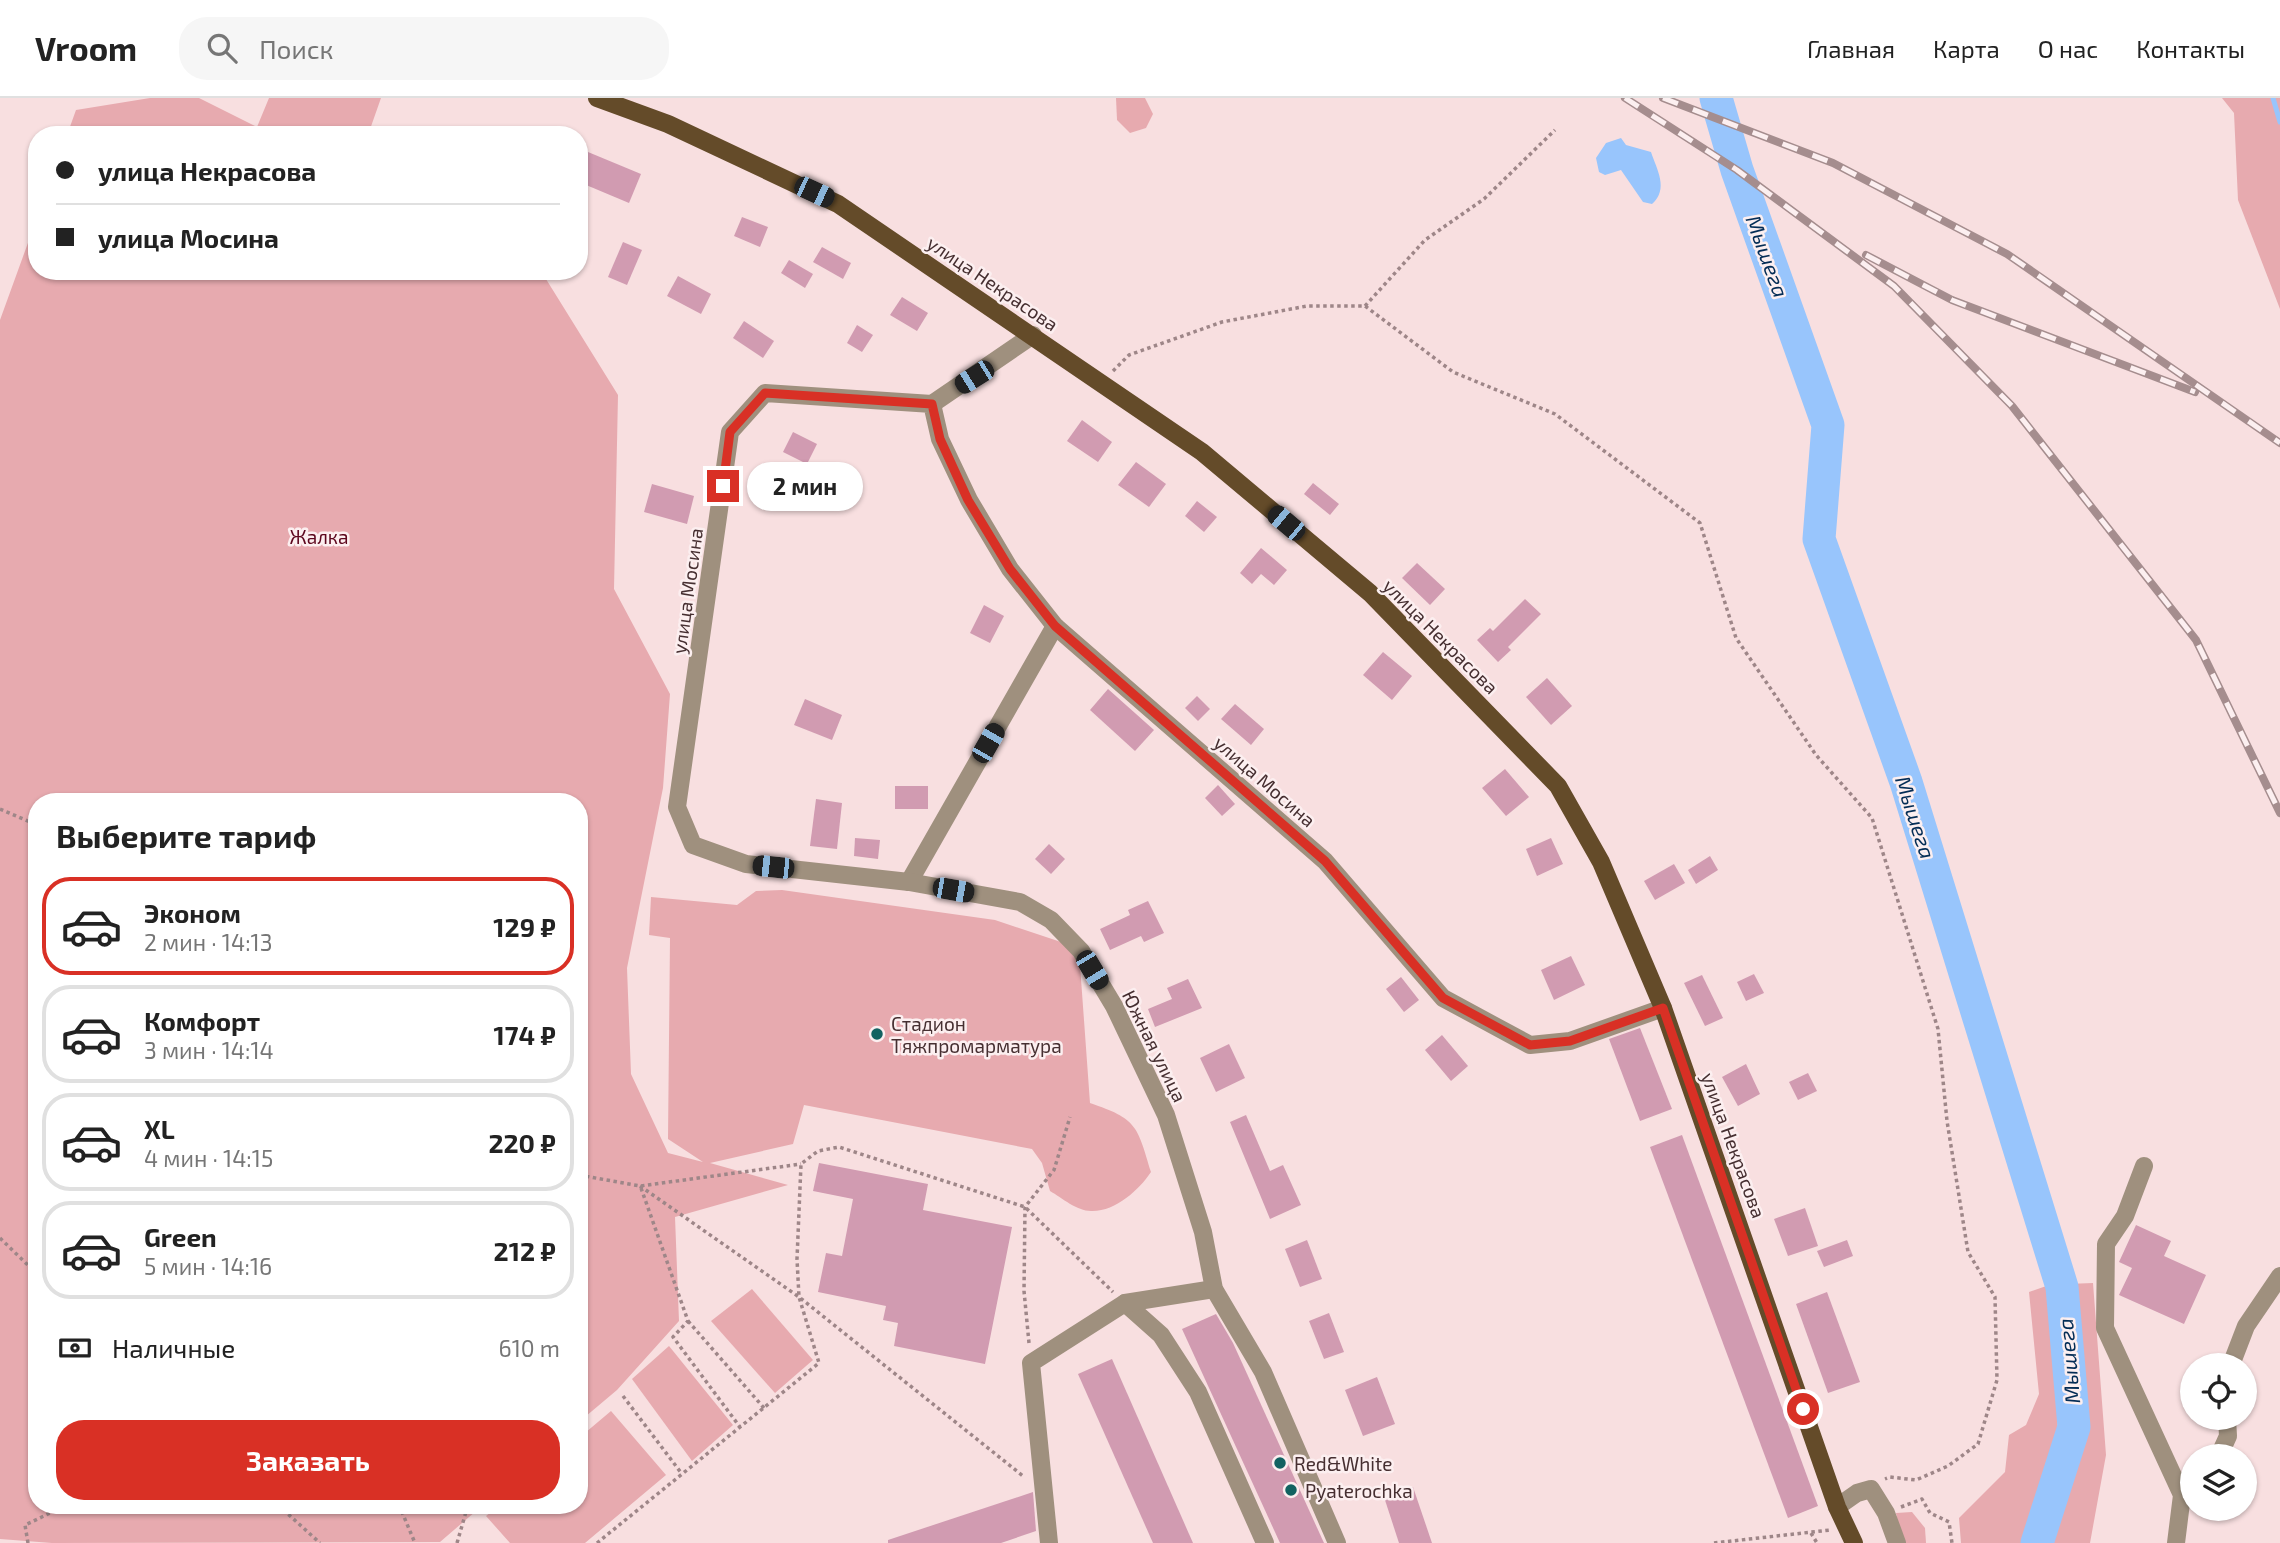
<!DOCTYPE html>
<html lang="ru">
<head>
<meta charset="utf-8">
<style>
  :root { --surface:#fff; --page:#f6f6f6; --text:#222; --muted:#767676; --line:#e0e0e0; --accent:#d93025 }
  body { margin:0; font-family:"Exo 2",sans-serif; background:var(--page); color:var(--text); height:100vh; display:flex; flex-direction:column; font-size:26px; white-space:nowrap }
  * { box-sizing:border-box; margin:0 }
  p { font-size:23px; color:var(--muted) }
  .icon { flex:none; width:38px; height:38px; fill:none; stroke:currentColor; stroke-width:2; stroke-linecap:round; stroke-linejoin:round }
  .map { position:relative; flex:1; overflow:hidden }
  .details { position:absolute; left:28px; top:695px; width:560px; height:721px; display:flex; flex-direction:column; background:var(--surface); border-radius:28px; box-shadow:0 2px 5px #0004 }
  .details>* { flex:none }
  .guide { position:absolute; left:28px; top:28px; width:560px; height:154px; border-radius:28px; box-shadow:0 2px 5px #0004; display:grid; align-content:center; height:154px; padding:0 28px; background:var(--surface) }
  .fabs { position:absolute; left:2180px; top:1255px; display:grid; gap:14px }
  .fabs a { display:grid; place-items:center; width:77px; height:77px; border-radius:50%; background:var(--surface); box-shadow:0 2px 5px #0004; font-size:35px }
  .end { position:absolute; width:32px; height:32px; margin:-16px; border:9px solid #d93025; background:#fff; box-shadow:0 0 0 4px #fff }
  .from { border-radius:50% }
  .bubble { position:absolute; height:49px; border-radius:24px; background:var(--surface); box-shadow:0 2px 5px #0004; font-size:23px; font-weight:700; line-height:49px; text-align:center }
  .car { position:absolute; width:21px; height:42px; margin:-21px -10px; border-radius:9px; box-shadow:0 0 5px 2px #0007; background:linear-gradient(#222 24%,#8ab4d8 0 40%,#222 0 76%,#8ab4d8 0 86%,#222 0) }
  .guide b { display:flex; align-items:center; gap:24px; height:66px; font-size:26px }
  .guide b+b { border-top:2px solid var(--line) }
  .guide i { width:18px; height:18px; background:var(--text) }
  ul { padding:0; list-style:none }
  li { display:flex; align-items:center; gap:21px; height:98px; margin:0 14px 10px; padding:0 14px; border:4px solid var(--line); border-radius:28px }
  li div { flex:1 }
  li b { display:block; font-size:26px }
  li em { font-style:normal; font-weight:700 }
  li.current { border-color:var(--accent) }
  li>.icon { width:63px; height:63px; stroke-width:1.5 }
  h2 { padding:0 28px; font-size:32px; line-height:84px }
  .pay { display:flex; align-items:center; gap:18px; height:77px; padding:0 28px; font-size:26px }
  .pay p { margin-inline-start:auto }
  .action { display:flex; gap:14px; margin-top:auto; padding:14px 28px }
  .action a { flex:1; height:80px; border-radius:28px; background:var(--accent); color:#fff; font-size:28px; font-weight:700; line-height:80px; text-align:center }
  header { display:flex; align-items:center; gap:42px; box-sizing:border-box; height:98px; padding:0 35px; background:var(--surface); border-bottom:2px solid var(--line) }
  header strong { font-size:33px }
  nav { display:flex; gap:38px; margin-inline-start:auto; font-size:24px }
  .search { width:490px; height:63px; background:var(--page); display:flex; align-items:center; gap:18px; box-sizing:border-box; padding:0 24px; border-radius:28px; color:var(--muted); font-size:26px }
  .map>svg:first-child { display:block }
</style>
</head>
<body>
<header>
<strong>Vroom</strong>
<div class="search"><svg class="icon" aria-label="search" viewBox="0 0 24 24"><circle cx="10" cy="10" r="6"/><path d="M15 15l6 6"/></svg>Поиск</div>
<nav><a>Главная</a><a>Карта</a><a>О нас</a><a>Контакты</a></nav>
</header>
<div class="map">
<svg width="2280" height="1445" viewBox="0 0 2280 1445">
  <rect width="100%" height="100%" fill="#f8dfe0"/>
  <!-- green -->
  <g fill="#e7aaaf">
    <path d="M150 0H199L257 29 269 0H381L368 37H67L76 12Z"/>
    <path d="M1116 0H1145L1153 16 1146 30 1130 35 1117 22Z"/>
    <path d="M2222 0H2280V211L2238 102 2234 15Z"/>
    <path d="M37 120V173H541L618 297 614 491 670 596 663 690 627 870 631 976 668 1055 703 1064 668 1041 670 840 649 837 651 799 737 807 756 793 782 792 995 822 1064 845 1080 867 1090 1005C1137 1021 1137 1027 1151 1074 1139 1092 1115 1114 1091 1113 1077 1113 1062 1100 1050 1093L1042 1065 1032 1051 804 1007 793 1046 710 1065 788 1087 675 1119 679 1223 617 1292 579 1324V704H37V1407H483L440 1444 52 1445 0 1441V222Z"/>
    <path d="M2093 1185 2106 1357 2090 1445H2046L2080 1338 2067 1186Z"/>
    <path d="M2052 1186 2058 1335 2038 1396 2027 1445H1961L1959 1420 2005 1374 2009 1337 2026 1327 2039 1296 2029 1194Z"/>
    <path d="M752 1191 813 1262 775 1295 711 1223Z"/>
    <path d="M669 1248 733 1327 692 1363 632 1281Z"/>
    <path d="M611 1313 666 1377 585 1445H510L486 1418 500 1407H579V1340Z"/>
    <path d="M1912 1414 1925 1430 1926 1445H1902L1896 1415Z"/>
  </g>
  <!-- water -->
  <path fill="#98c5fc" d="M1621 40 1626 47 1651 54C1657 72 1669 91 1652 106L1643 104 1621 72 1605 77 1599 74 1596 60 1606 45Z"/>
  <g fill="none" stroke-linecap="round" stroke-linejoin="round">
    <!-- stream -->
    <path stroke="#98c5fc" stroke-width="5" d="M2273 0 2280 24"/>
    <!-- river -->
    <path stroke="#98c5fc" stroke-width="33" d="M1716 0 1737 72 1828 327 1819 441 1906 684 2062 1189 2074 1329 2037 1445"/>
  </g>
  <!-- building -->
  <g fill="#d19bb1">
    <path d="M588 54 641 76 629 105 579 84V75Z"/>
    <path d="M742 119 768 129 760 149 734 138Z"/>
    <path d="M623 144 642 152 627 187 608 179Z"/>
    <path d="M822 149 851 165 843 181 813 164Z"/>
    <path d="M789 162 813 176 805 190 781 175Z"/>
    <path d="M678 178 711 196 701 216 667 198Z"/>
    <path d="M902 199 928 215 917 233 890 217Z"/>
    <path d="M744 223 774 243 763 260 733 240Z"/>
    <path d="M857 227 873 237 862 254 847 245Z"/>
    <path d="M1082 322 1112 344 1098 364 1067 343Z"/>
    <path d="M793 334 817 346 807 366 783 354Z"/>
    <path d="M1136 364 1166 386 1149 409 1118 387Z"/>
    <path d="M1313 385 1339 406 1330 417 1304 396Z"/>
    <path d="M652 386 694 398 687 426 644 414Z"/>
    <path d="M1197 403 1217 419 1204 434 1185 418Z"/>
    <path d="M1261 450 1287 472 1274 487 1261 476 1252 486 1240 475Z"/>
    <path d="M1417 465 1445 491 1430 507 1402 480Z"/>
    <path d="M1525 501 1541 516 1508 549 1511 552 1498 564 1477 542 1490 530 1493 533Z"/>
    <path d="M984 507 1004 518 990 545 970 535Z"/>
    <path d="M1383 554 1412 578 1392 602 1363 577Z"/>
    <path d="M1547 580 1572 608 1551 627 1526 599Z"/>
    <path d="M1108 591 1154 632 1135 653 1090 612Z"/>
    <path d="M1197 598 1210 611 1198 623 1185 610Z"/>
    <path d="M805 601 842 617 832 642 794 627Z"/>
    <path d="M1235 606 1264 631 1251 647 1221 621Z"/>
    <path d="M1505 671 1529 699 1506 718 1482 690Z"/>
    <path d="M1218 687 1235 706 1222 718 1205 700Z"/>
    <rect x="895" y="688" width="33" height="23"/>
    <path d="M816 701 842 705 837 751 810 748Z"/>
    <path d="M855 740 880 742 878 761 854 758Z"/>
    <path d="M1551 740 1563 766 1537 778 1526 751Z"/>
    <path d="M1049 746 1065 761 1051 776 1035 761Z"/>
    <path d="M1710 758 1718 772 1696 786 1688 772Z"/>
    <path d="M1674 766 1685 785 1655 802 1644 783Z"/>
    <path d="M1148 803 1164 835 1144 844 1141 838 1110 852 1100 831 1130 817 1128 812Z"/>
    <path d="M1571 858 1585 887 1554 902 1541 872Z"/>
    <path d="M1754 876 1764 895 1746 903 1737 884Z"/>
    <path d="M1702 877 1723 920 1705 928 1684 885Z"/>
    <path d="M1401 879 1419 902 1404 914 1386 891Z"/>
    <path d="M1188 881 1202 910 1155 929 1148 911 1172 901 1167 890Z"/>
    <path d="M1640 930 1672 1011 1640 1023 1609 941Z"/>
    <path d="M1442 937 1468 968 1451 983 1425 952Z"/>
    <path d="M1229 946 1245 980 1216 994 1200 960Z"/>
    <path d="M1746 966 1760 996 1738 1008 1722 979Z"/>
    <path d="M1808 975 1817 993 1798 1002 1789 984Z"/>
    <path d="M1246 1017 1270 1073 1283 1067 1301 1107 1270 1121 1230 1024Z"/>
    <path d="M1682 1037 1818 1408 1788 1420 1650 1049Z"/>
    <path d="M819 1065 928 1086 923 1112 1012 1129 985 1266 894 1248 898 1225 883 1222 886 1208 818 1194 826 1155 842 1158 853 1101 813 1093Z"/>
    <path d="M1805 1110 1818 1148 1788 1158 1774 1121Z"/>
    <path d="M2136 1127 2171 1143 2164 1158 2206 1177 2184 1226 2119 1197 2132 1170 2119 1164Z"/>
    <path d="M1307 1142 1322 1181 1300 1189 1285 1151Z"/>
    <path d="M1847 1142 1853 1158 1824 1169 1817 1153Z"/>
    <path d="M1827 1194 1860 1284 1828 1295 1796 1206Z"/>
    <path d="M1329 1215 1344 1254 1324 1261 1309 1223Z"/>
    <path d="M1216 1216 1233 1245 1324 1445H1280L1182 1231Z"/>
    <path d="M1112 1261 1193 1445H1153L1078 1276Z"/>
    <path d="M1377 1279 1395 1326 1363 1338 1345 1292Z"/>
    <path d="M1413 1389 1432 1445H1399L1384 1399Z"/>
    <path d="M1033 1394 1036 1433 1001 1445H888V1442Z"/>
  </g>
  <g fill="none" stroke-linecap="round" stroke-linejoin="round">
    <!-- path -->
    <g stroke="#9e8688" stroke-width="3.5" stroke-dasharray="3.5 3.5" stroke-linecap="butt">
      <path d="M1365 208 1425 142 1484 101 1555 32"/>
      <path d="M1113 273 1129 257 1222 224 1307 208H1365L1453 274 1555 316 1700 425 1736 540 1816 657 1872 720 1938 931 1947 1023 1968 1154 1995 1199 1997 1282 1978 1346 1948 1368 1916 1382 1890 1379 1885 1381"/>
      <path d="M0 711 37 727"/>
      <path d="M579 1077 640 1088 801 1066"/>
      <path d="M640 1088 799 1199 1023 1378"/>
      <path d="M641 1090 688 1223 673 1239 740 1329"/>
      <path d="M0 1140 37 1176"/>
      <path d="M688 1223 764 1310"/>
      <path d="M1029 1245 1024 1193 1025 1109 1054 1072 1070 1019"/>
      <path d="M623 1298 682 1376"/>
      <path d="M278 1407 320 1445"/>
      <path d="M399 1407 415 1445"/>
      <path d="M1901 1409 1922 1401 1930 1415 1949 1424 1952 1445"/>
      <path d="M1811 1435 1817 1445"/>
      <path d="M28 1445 25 1427 67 1407"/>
      <path d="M457 1445 468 1407"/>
      <path d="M597 1445 819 1265 799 1199 797 1161 801 1066 818 1053 839 1049 1025 1109 1113 1194"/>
      <path d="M1714 1445 1830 1432"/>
    </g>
    <!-- minor -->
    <g stroke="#9f907e" stroke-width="18">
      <path d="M932 306 1033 237"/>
      <path d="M909 784 1055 528"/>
      <path d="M2144 1068 2125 1118 2106 1146 2105 1230 2182 1397 2176 1445"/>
      <path d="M1125 1205 1161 1237 1198 1294 1265 1445"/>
      <path d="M2231 1267 2246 1228 2280 1178"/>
      <path d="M2219 1358 2228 1338 2227 1320"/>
      <path d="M1837 1409 1857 1395 1871 1391 1886 1415 1897 1445"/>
      <path d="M1049 1445 1031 1265 1125 1205 1214 1191"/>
      <path d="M1337 1445 1263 1274 1214 1191 1203 1134 1166 1017 1114 908 1081 853 1051 822 1020 804 909 784 746 766 693 747 677 709 730 334 765 295 932 306 940 341 969 402 1010 471 1055 528 1325 763 1443 900 1530 947 1570 943 1663 910"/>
    </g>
    <!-- major -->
    <path stroke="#644b29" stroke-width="18" d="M597 0 668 26 838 106 1202 354 1370 495 1558 688 1601 764 1663 910 1837 1409 1854 1445"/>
    <defs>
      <g id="rail">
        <path d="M1625 0 1737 72 1894 188 2012 308 2196 542 2280 715"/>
        <path d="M1663 0 1833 65 2007 156 2280 345"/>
        <path d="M1866 157 1952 202 2195 294"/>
      </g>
    </defs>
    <!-- rail casing -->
    <use href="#rail" stroke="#a58d8e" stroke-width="8"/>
    <!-- rail -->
    <use href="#rail" stroke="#fceff0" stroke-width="5" stroke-dasharray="16" stroke-linecap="butt"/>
  </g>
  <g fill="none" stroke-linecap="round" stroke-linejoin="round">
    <!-- route -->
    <path stroke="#d93025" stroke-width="9" d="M723 388 730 334 765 295 932 306 940 341 968 402 1010 471 1055 528 1325 763 1443 900 1530 947 1570 943 1663 910 1803 1311"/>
  </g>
  <!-- markers -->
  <g fill="#126261" stroke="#fceff0" stroke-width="2.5">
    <circle cx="877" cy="936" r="7"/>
    <circle cx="1280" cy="1365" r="7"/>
    <circle cx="1291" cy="1392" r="7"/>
  </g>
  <g text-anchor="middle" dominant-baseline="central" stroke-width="5" stroke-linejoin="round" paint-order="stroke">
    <!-- street labels -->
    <g font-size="19" fill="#462f31" stroke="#fceff0">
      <text transform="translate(993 185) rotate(34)">улица Некрасова</text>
      <text transform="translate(687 493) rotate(-82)">улица Мосина</text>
      <text transform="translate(1441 538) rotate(45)">улица Некрасова</text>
      <text transform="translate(1265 683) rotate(41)">улица Мосина</text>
      <text transform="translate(1155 948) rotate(64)">Южная улица</text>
      <text transform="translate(1734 1047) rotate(70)">улица Некрасова</text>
    </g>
    <!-- park labels -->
    <g font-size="19" fill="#5d071e" stroke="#fceff0">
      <text x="319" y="438">Жалка</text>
    </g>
    <!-- poi labels -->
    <g font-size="19" fill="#462f31" stroke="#fceff0" text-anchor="start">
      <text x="891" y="925">Стадион<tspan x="891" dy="22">Тяжпромарматура</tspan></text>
      <text x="1294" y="1365">Red&amp;White</text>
      <text x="1305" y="1392">Pyaterochka</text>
    </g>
    <!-- water labels -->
    <g font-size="21" font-style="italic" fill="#042d56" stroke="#fceff0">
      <text transform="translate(1768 158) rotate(70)">Мышега</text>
      <text transform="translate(1916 719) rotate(72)">Мышега</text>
      <text transform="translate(2068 1263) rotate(-95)">Мышега</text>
    </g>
  </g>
</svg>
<div class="fabs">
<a><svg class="icon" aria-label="locate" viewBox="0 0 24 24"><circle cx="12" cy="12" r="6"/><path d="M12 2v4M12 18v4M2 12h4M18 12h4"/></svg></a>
<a><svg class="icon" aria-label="layers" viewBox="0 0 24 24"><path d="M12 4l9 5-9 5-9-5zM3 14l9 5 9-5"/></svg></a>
</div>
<i class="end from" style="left:1803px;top:1311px"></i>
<i class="end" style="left:723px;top:388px"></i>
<div class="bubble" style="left:747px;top:364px;width:116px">2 мин</div>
<i class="car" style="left:814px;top:94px;rotate:115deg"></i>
<i class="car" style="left:974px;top:279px;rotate:238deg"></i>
<i class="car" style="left:1286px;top:425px;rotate:310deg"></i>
<i class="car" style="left:988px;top:645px;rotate:30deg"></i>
<i class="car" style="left:773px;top:769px;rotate:276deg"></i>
<i class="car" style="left:953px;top:792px;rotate:100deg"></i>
<i class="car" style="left:1092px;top:872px;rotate:149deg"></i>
<div class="guide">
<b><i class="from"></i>улица Некрасова</b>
<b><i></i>улица Мосина</b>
</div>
<section class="details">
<h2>Выберите тариф</h2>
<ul>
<li class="current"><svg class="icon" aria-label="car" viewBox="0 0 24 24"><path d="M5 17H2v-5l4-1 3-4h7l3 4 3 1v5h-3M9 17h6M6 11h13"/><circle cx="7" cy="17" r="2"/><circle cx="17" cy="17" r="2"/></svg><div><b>Эконом</b><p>2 мин · 14:13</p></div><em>129 ₽</em></li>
<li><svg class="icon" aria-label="car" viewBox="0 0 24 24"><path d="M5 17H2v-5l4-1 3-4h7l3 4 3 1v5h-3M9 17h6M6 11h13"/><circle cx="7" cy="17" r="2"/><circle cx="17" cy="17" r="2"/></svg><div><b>Комфорт</b><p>3 мин · 14:14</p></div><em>174 ₽</em></li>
<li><svg class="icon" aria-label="car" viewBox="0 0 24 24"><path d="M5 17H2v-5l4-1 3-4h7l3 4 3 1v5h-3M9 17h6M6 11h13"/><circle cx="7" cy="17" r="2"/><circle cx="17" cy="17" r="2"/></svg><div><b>XL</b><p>4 мин · 14:15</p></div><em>220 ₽</em></li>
<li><svg class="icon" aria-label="car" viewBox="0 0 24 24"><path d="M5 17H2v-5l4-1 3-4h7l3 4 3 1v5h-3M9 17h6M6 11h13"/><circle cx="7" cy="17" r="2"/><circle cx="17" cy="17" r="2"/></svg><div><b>Green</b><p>5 мин · 14:16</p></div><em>212 ₽</em></li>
</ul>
<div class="pay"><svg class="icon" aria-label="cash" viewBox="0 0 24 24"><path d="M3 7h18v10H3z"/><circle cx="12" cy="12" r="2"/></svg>Наличные<p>610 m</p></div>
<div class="action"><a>Заказать</a></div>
</section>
</div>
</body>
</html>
